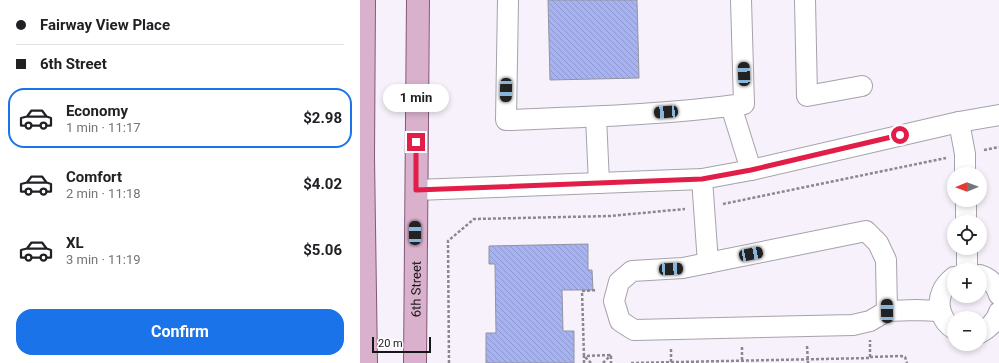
<!DOCTYPE html>
<html lang="en">
<head>
<meta charset="utf-8">
<style>
  :root { --surface:#fff; --page:#f2f2f2; --text:#202124; --muted:#757577; --line:#e0e0e0; --accent:#1a73e8 }
  body { margin:0; font-family:Roboto,sans-serif; background:var(--page); color:var(--text); height:100vh; display:flex; flex-direction:column; font-size:15px; white-space:nowrap }
  * { box-sizing:border-box; margin:0 }
  p { font-size:13px; color:var(--muted) }
  .icon { flex:none; width:22px; height:22px; fill:none; stroke:currentColor; stroke-width:2; stroke-linecap:round; stroke-linejoin:round }
  .map { position:relative; flex:1; overflow:hidden }
  .sheet { display:flex; flex-direction:column; background:var(--surface); width:360px }
  .sheet>* { flex:none }
  .hud { display:grid; align-content:center; height:88px; padding:0 16px; background:var(--surface) }
  .needle { width:26px; rotate:269deg }
  .buttons { position:absolute; left:587px; top:167px; display:grid; gap:8px }
  .buttons a { display:grid; place-items:center; width:40px; height:40px; border-radius:50%; background:var(--surface); box-shadow:0 2px 6px #0003; font-size:20px }
  .scale { position:absolute; left:12px; bottom:10px; width:59px; box-sizing:border-box; padding-left:4px; border:2px solid #161518; border-top:0; font-size:11px; line-height:14px; white-space:nowrap; color:#161518; -webkit-text-stroke:3px #fff; paint-order:stroke }
  .end { position:absolute; width:18px; height:18px; margin:-9px; border:5px solid #e11d48; background:#fff; box-shadow:0 0 0 2px #fff }
  .from { border-radius:50% }
  .bubble { position:absolute; height:28px; border-radius:14px; background:var(--surface); box-shadow:0 2px 6px #0003; font-size:13px; font-weight:700; line-height:28px; text-align:center }
  .car { position:absolute; width:12px; height:24px; margin:-12px -6px; border-radius:5px; box-shadow:0 0 3px 1px #0007; background:linear-gradient(#222 24%,#8ab4d8 0 40%,#222 0 76%,#8ab4d8 0 86%,#222 0) }
  .hud b { display:flex; align-items:center; gap:14px; height:38px; font-size:15px }
  .hud b+b { border-top:1px solid var(--line) }
  .hud i { width:10px; height:10px; background:var(--text) }
  ul { padding:0; list-style:none }
  li { display:flex; align-items:center; gap:12px; height:60px; margin:0 8px 6px; padding:0 8px; border:2px solid transparent; border-radius:16px }
  li div { flex:1 }
  li b { display:block; font-size:15px }
  li em { font-style:normal; font-weight:700 }
  li.on { border-color:var(--accent) }
  li>.icon { width:36px; height:36px; stroke-width:1.5 }
  .button { display:flex; gap:8px; margin-top:auto; padding:8px 16px }
  .button a { flex:1; height:46px; border-radius:16px; background:var(--accent); color:#fff; font-size:16px; font-weight:700; line-height:46px; text-align:center }
  main { display:flex; flex:1; min-height:0 }
  .map>svg:first-child { display:block }
</style>
</head>
<body>
<main>
<section class="sheet">
<div class="hud">
<b><i class="from"></i>Fairway View Place</b>
<b><i></i>6th Street</b>
</div>
<ul>
<li class="on"><svg class="icon" aria-label="car" viewBox="0 0 24 24"><path d="M5 17H2v-5l4-1 3-4h7l3 4 3 1v5h-3M9 17h6M6 11h13"/><circle cx="7" cy="17" r="2"/><circle cx="17" cy="17" r="2"/></svg><div><b>Economy</b><p>1 min · 11:17</p></div><em>$2.98</em></li>
<li><svg class="icon" aria-label="car" viewBox="0 0 24 24"><path d="M5 17H2v-5l4-1 3-4h7l3 4 3 1v5h-3M9 17h6M6 11h13"/><circle cx="7" cy="17" r="2"/><circle cx="17" cy="17" r="2"/></svg><div><b>Comfort</b><p>2 min · 11:18</p></div><em>$4.02</em></li>
<li><svg class="icon" aria-label="car" viewBox="0 0 24 24"><path d="M5 17H2v-5l4-1 3-4h7l3 4 3 1v5h-3M9 17h6M6 11h13"/><circle cx="7" cy="17" r="2"/><circle cx="17" cy="17" r="2"/></svg><div><b>XL</b><p>3 min · 11:19</p></div><em>$5.06</em></li>
</ul>
<div class="button"><a>Confirm</a></div>
</section>
<div class="map">
<svg width="639" height="363" viewBox="0 0 639 363">
  <defs>
    <pattern id="building-back-hatch" width="6" height="6" patternUnits="userSpaceOnUse"><rect width="6" height="6" fill="#a7b2f1"/><path d="M-1 5l2 2M0 0l6 6M5-1l2 2" fill="none" stroke="#8f98ce"/></pattern>
  </defs>
  <rect width="100%" height="100%" fill="#f6f1fb"/>
  <!-- building -->
  <g fill="url(#building-back-hatch)" stroke="#92949e">
    <path d="M188 0H277L279 78 190 80Z"/>
    <path d="M228 244V270H232L233 290H202L203 331H214V363H126V333H136L135 264H129V246Z"/>
  </g>
  <g fill="none" stroke-linecap="round" stroke-linejoin="round">
    <defs>
      <g id="minor">
        <path d="M148 0 146 120C226 117 305 115 384 104L381 0"/>
        <path d="M445 0 447 96 502 86"/>
        <path d="M371 106 391 170"/>
        <path d="M236 117 239 183"/>
        <path d="M599 122 605 154V174"/>
        <path d="M342 179 348 263"/>
        <path d="M56 190 342 179 391 170 599 122 639 115"/>
        <path d="M606 200V222"/>
        <path d="M607 248V270"/>
        <path d="M620 275C630 278 636 285 639 295"/>
        <path d="M594 277C589 281 584 286 582 292 576 305 582 322 594 329"/>
        <path d="M527 311 526 260 518 243 506 231 323 268 272 271 259 282 254 301 260 321 274 330 493 325 510 321 527 311 556 310 580 311"/>
        <path d="M620 333C629 328 636 322 639 312"/>
      </g>
      <g id="major">
        <path d="M4 0 3 157 6 363"/>
        <path id="s1" d="M55 363 58 0"/>
      </g>
    </defs>
    <!-- minor casing -->
    <use href="#minor" stroke="#a6a2ab" stroke-width="22"/>
    <!-- major casing -->
    <use href="#major" stroke="#845977" stroke-width="24"/>
    <!-- path -->
    <g stroke="#8a878e" stroke-width="2.5" stroke-dasharray="3 2" stroke-linecap="butt">
      <path d="M624 150 639 147"/>
      <path d="M363 204 586 158"/>
      <path d="M447 346 448 363"/>
      <path d="M382 347V361"/>
      <path d="M311 349V362"/>
      <path d="M510 357 541 356 545 357 547 363"/>
      <path d="M89 363 88 241 114 219 250 216 325 209"/>
      <path d="M224 363V356L251 355V363"/>
      <path d="M231 363 224 356 222 291 237 290"/>
      <path d="M243 363 251 355"/>
      <path d="M271 363 510 358V340"/>
    </g>
    <!-- minor -->
    <use href="#minor" stroke="#fff" stroke-width="20"/>
    <!-- major -->
    <use href="#major" stroke="#d9b1cc" stroke-width="22"/>
  </g>
  <g fill="none" stroke-linecap="round" stroke-linejoin="round">
    <!-- route -->
    <path stroke="#e11d48" stroke-width="5" d="M56 142V190L342 179 391 170 540 135"/>
  </g>
  <g text-anchor="middle" dominant-baseline="central" stroke-width="3" stroke-linejoin="round" paint-order="stroke">
    <!-- street labels -->
    <g font-size="13" fill="#161518" stroke="#fff">
      <text stroke="none"><textPath href="#s1" startOffset="74">6th Street</textPath></text>
    </g>
  </g>
</svg>
<div class="buttons">
<a><svg class="needle" viewBox="-14 -14 28 28"><path d="M0-13l5 13h-10z" fill="#e53935"/><path d="M0 13l5-13h-10z" fill="#757577"/></svg></a>
<a><svg class="icon" aria-label="locate" viewBox="0 0 24 24"><circle cx="12" cy="12" r="6"/><path d="M12 2v4M12 18v4M2 12h4M18 12h4"/></svg></a>
<a>+</a>
<a>−</a>
</div>
<div class="scale">20 m</div>
<i class="end from" style="left:540px;top:135px"></i>
<i class="end" style="left:56px;top:142px"></i>
<div class="bubble" style="left:23px;top:84px;width:66px">1 min</div>
<i class="car" style="left:384px;top:74px;rotate:358deg"></i>
<i class="car" style="left:146px;top:90px;rotate:181deg"></i>
<i class="car" style="left:306px;top:112px;rotate:266deg"></i>
<i class="car" style="left:55px;top:233px;rotate:0deg"></i>
<i class="car" style="left:391px;top:254px;rotate:79deg"></i>
<i class="car" style="left:311px;top:269px;rotate:87deg"></i>
<i class="car" style="left:527px;top:311px;rotate:359deg"></i>
</div>
</main>
</body>
</html>
